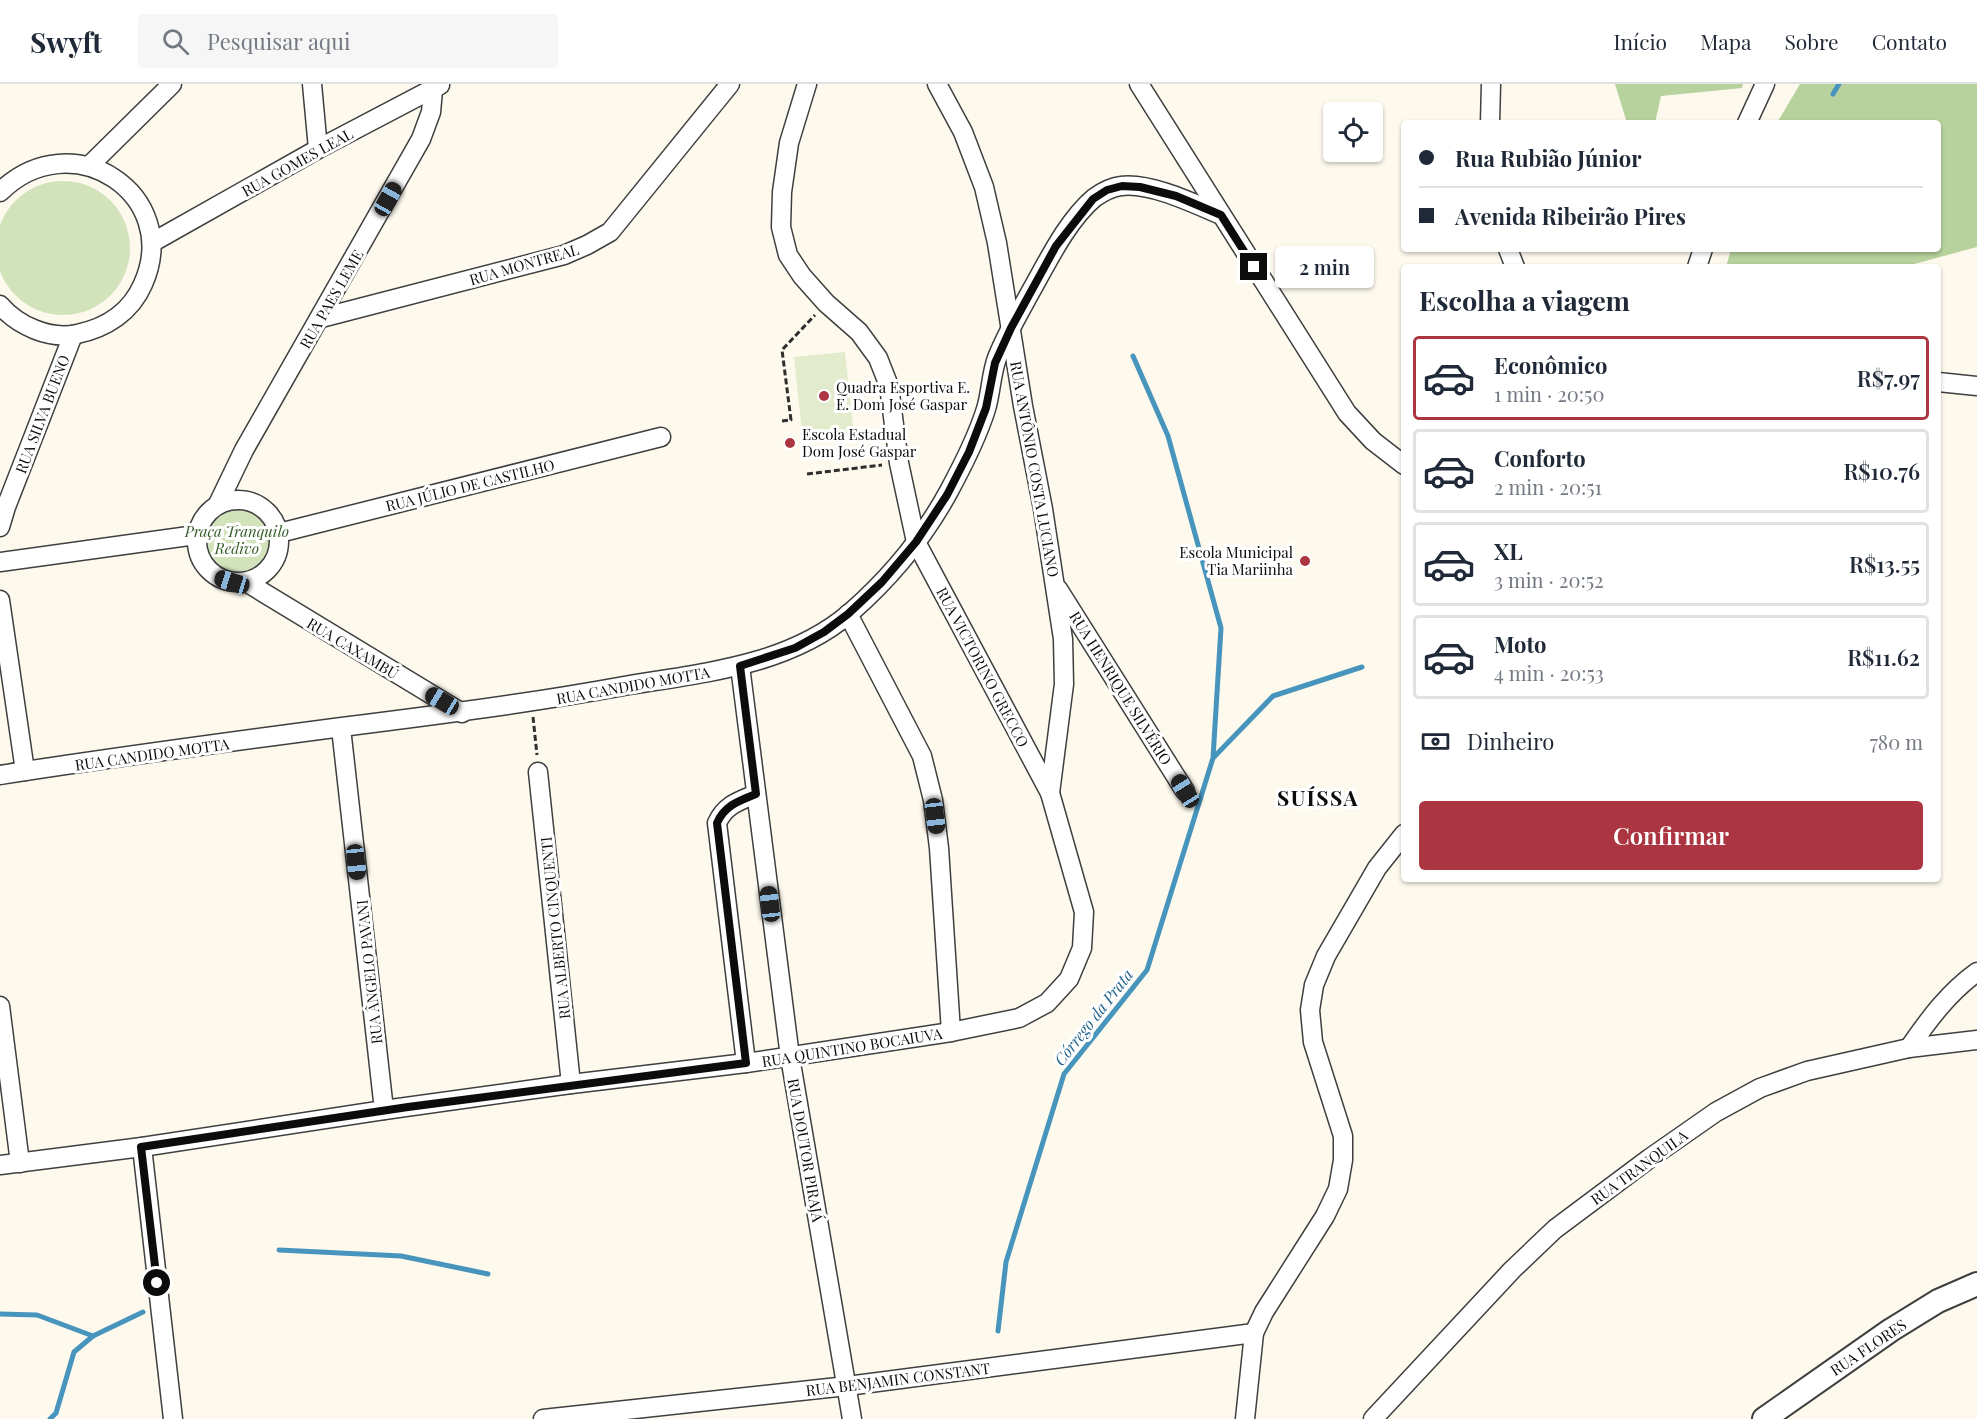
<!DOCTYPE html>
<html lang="pt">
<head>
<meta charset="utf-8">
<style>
  :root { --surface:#fff; --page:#f6f6f7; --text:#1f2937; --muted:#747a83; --line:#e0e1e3; --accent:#ab3540 }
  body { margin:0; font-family:"Playfair Display",serif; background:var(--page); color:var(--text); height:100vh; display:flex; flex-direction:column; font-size:22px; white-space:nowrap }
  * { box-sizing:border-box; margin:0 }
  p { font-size:20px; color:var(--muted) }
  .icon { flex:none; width:33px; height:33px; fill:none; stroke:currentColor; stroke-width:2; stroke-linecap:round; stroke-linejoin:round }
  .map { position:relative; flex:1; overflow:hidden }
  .details { position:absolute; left:1401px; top:180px; width:540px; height:618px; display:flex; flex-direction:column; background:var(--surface); border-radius:6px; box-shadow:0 2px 4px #0004 }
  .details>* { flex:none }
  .banner { position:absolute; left:1401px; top:36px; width:540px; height:132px; border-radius:6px; box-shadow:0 2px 4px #0004; display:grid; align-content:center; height:132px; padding:0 18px; background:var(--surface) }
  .tools { position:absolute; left:1323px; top:18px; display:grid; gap:12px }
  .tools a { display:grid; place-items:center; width:60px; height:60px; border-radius:6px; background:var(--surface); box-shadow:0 2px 4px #0004; font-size:30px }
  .end { position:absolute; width:27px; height:27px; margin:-14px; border:8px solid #0c0c0c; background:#fff; box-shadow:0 0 0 3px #fff }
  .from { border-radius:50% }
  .bubble { position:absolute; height:42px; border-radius:6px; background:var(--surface); box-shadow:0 2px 4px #0004; font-size:20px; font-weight:600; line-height:42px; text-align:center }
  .car { position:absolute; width:18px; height:36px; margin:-18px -9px; border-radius:8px; box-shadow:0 0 4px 2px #0007; background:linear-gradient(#222 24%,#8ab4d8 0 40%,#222 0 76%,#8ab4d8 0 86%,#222 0) }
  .banner b { display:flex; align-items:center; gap:21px; height:57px; font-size:22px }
  .banner b+b { border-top:2px solid var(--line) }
  .banner i { width:15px; height:15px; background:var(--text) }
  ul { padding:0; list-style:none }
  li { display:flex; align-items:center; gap:18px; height:84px; margin:0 12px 9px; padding:0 6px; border:3px solid var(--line); border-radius:6px }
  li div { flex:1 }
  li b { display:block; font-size:22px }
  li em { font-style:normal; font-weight:600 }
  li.on { border-color:var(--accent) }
  li>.icon { width:54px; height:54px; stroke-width:1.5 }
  h2 { padding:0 18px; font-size:27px; line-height:72px }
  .pay { display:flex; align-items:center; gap:15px; height:66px; padding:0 18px; font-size:22px }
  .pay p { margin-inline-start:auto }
  .cta { display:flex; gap:12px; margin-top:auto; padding:12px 18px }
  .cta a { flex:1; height:69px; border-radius:6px; background:var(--accent); color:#fff; font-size:24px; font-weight:600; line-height:69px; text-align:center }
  header { display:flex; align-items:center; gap:36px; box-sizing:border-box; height:84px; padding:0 30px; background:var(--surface); border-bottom:2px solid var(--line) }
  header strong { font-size:28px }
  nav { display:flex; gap:33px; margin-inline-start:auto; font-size:21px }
  .search { width:420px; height:54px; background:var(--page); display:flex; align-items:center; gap:15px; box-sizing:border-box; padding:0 21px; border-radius:6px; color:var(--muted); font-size:22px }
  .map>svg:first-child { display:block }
</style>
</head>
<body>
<header>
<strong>Swyft</strong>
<div class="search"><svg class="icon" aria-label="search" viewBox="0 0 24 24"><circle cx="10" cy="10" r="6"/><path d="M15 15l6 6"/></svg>Pesquisar aqui</div>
<nav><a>Início</a><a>Mapa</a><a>Sobre</a><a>Contato</a></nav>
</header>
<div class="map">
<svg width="1977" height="1335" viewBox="0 0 1977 1335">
  <rect width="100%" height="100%" fill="#fdf9ed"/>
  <!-- green -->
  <g fill="#d2e3bb">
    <circle cx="63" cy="164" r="67"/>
    <circle cx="237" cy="455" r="33"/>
  </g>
  <!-- forest -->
  <g fill="#b7d29c">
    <path d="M1615 0H1743L1742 4 1661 12 1655 39H1627Z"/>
    <path d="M1800 0H1977V163L1903 183H1726L1731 165H1938V39H1777Z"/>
  </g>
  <!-- pitch -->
  <path fill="#e2ebcb" d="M845 268 854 352 803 357 794 273Z"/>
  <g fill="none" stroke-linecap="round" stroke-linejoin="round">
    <!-- stream -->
    <g stroke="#4794bd" stroke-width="5">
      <path d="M1833 10 1839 0"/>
      <path d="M1214 673 1273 612 1362 583"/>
      <path d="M279 1166 401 1172 488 1190"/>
      <path d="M0 1230 37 1231 93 1252"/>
      <path d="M998 1247 1006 1178 1064 990 1147 886 1213 674 1221 544 1168 352 1133 272"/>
      <path d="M50 1335 56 1329 74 1268 93 1252 143 1228"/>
    </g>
    <defs>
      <g id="minor">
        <path d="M312 0 318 65"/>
        <path d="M937 0 963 48 984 103 997 159 1023 322 1043 425 1063 555 1064 600 1050 709"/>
        <path d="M1139 0 1347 329 1373 357 1404 381"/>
        <path d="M1490 39 1491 0"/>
        <path d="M1747 39 1765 0"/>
        <path d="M89 82 172 0"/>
        <path d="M0 108C72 37 183 111 143 200 131 228 106 244 77 250 50 256 18 242 0 221"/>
        <path d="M153 158 318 65 440 1"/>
        <path d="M1508 165 1515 183"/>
        <path d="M1697 183 1703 165"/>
        <path d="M321 234 564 171 587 161 610 148 730 0"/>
        <path d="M1938 298 1977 302"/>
        <circle cx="238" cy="457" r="41"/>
        <path d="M218 420 244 366 421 55 431 28 433 6"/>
        <path d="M0 443 6 423 73 251"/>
        <path d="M279 449 661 353"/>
        <path d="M0 478 196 451"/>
        <path d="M246 498 462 629"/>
        <path d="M1058 505 1185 707"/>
        <path d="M0 516 25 687"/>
        <path d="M848 530 922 672 933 716 939 764 951 948"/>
        <path d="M740 582 790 973 852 1335"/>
        <path d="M341 644 384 1026"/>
        <path d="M538 688 571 1000"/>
        <path d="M0 691C114 673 228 658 342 643 437 631 531 619 624 602 702 589 788 582 850 529 889 495 924 453 949 407 963 381 977 354 986 325 991 309 991 290 997 274 1006 251 1019 229 1031 207 1048 177 1067 137 1094 114 1101 109 1112 103 1121 102 1150 98 1195 120 1221 131"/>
        <path d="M0 922 20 1079"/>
        <path d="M1909 964C1929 935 1949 908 1977 888"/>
        <path d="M746 979 717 739C725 721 739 717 756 710"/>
        <path d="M142 1063 173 1335"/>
        <path d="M0 1081 142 1063 384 1026 571 1000 746 979 951 948 1019 934 1047 919 1069 895 1082 864 1084 828 1050 709 916 458 899 379 889 302 878 274 859 248 826 219 802 192 788 171 781 143 782 108 789 59 807 0"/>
        <path d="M543 1335 847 1302 1254 1249"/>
        <path d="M1245 1335 1254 1249 1264 1228 1325 1132 1338 1105 1343 1076V1052L1313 958 1310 926 1314 901 1326 872 1377 784 1404 750"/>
        <path d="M1373 1335 1512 1186 1555 1145 1650 1074 1716 1028 1760 1004 1807 987 1909 964 1977 956"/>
      </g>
      <path id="tertiary" d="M1764 1335 1891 1246 1938 1217 1977 1200"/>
    </defs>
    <!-- minor casing -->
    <use href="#minor" stroke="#3f3f3f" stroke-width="21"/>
    <!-- tertiary casing -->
    <use href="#tertiary" stroke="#3f3f3f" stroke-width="26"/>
    <!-- path -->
    <g stroke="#2e2e2e" stroke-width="3" stroke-dasharray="6 3" stroke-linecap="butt">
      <path d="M782 337 791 336 782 266 815 231"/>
      <path d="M807 390 882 381"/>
      <path d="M533 633 537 671"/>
    </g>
    <!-- minor -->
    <use href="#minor" stroke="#fff" stroke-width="18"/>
    <!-- tertiary -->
    <use href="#tertiary" stroke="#fff" stroke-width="22"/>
  </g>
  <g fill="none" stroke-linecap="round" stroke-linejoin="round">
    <!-- route -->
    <path stroke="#0c0c0c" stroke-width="8" d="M157 1199 141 1063 408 1023 746 979 717 739C725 721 739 717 756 710L740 582 795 564 824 548 848 530 882 498 916 458 947 411 969 368 986 324 995 279 1011 244 1056 162 1093 115 1107 106 1122 102 1140 103 1176 112 1221 131 1254 183"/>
  </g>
  <!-- markers -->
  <g fill="#ab3540" stroke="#fff" stroke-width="2">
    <circle cx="824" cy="312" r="6"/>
    <circle cx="790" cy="359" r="6"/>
    <circle cx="1305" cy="477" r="6"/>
  </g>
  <g text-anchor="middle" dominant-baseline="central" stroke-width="6" stroke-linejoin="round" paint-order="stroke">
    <!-- street labels -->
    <g font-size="15" fill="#0c0c0c" stroke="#fff">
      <text transform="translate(297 78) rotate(-29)">RUA GOMES LEAL</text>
      <text transform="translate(524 180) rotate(-16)">RUA MONTREAL</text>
      <text transform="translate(331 215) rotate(-60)">RUA PAES LEME</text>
      <text transform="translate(42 330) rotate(-69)">RUA SILVA BUENO</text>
      <text transform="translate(1035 385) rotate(80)">RUA ANTÔNIO COSTA LUCIANO</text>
      <text transform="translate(470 401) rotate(-14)">RUA JÚLIO DE CASTILHO</text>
      <text transform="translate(353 564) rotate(31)">RUA CAXAMBÚ</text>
      <text transform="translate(983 583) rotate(62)">RUA VICTORINO GRECCO</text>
      <text transform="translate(633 601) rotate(-10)">RUA CANDIDO MOTTA</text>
      <text transform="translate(1121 604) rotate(58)">RUA HENRIQUE SILVÉRIO</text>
      <text transform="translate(152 670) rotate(-8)">RUA CANDIDO MOTTA</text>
      <text transform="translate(555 844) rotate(-96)">RUA ALBERTO CINQUENTI</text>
      <text transform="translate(369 888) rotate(-96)">RUA ÂNGELO PAVANI</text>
      <text transform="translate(852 963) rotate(-9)">RUA QUINTINO BOCAIUVA</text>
      <text transform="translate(806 1066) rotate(80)">RUA DOUTOR PIRAJÁ</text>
      <text transform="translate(1639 1083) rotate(-36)">RUA TRANQUILA</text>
      <text transform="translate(1868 1263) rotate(-34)">RUA FLORES</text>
      <text transform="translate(898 1295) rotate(-7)">RUA BENJAMIN CONSTANT</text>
    </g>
    <!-- poi labels -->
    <g font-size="15" fill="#0c0c0c" stroke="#fff" text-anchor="start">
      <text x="836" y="303">Quadra Esportiva E.<tspan x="836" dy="17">E. Dom José Gaspar</tspan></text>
      <text x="802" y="350">Escola Estadual<tspan x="802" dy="17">Dom José Gaspar</tspan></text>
      <text x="1293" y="468" text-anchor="end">Escola Municipal<tspan x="1293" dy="17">Tia Mariinha</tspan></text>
    </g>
    <!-- park labels -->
    <g font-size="15" font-style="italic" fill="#335b24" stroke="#fff">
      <text x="237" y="447">Praça Tranquilo<tspan x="237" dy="17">Redivo</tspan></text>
    </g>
    <!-- water labels -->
    <g font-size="16" font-style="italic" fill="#24658e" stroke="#fff">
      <text transform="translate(1093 933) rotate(-52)">Córrego da Prata</text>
    </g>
    <!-- district labels -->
    <g font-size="21" font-weight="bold" letter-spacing="1.5" fill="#0c0c0c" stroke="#fff">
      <text x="1318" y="713">SUÍSSA</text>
    </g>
  </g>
</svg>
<div class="tools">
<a><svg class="icon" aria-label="locate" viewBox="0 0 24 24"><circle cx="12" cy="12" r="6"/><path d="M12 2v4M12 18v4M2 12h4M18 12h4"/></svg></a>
</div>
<i class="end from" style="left:157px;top:1199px"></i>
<i class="end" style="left:1254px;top:183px"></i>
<div class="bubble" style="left:1275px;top:162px;width:99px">2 min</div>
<i class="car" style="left:388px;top:115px;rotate:29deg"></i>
<i class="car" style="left:232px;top:498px;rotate:287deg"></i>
<i class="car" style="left:442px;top:617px;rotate:301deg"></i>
<i class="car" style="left:1185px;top:707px;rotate:328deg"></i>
<i class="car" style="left:935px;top:732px;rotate:173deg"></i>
<i class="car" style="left:356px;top:778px;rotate:174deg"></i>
<i class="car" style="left:770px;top:820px;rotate:353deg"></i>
<div class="banner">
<b><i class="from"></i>Rua Rubião Júnior</b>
<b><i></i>Avenida Ribeirão Pires</b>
</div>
<section class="details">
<h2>Escolha a viagem</h2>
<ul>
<li class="on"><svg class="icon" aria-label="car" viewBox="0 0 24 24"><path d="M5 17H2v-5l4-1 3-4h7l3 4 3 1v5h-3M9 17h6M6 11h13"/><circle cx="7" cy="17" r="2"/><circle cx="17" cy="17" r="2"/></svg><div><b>Econômico</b><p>1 min · 20:50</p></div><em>R$7.97</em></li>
<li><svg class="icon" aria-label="car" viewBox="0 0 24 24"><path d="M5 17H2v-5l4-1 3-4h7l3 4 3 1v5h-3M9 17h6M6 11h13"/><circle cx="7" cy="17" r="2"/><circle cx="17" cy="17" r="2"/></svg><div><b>Conforto</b><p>2 min · 20:51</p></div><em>R$10.76</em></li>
<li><svg class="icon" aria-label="car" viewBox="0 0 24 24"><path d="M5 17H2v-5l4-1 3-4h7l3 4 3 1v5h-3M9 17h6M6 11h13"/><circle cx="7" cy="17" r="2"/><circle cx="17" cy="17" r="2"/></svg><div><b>XL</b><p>3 min · 20:52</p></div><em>R$13.55</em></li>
<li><svg class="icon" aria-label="car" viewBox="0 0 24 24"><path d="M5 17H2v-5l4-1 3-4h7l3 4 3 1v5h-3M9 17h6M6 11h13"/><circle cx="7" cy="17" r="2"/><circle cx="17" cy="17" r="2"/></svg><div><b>Moto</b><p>4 min · 20:53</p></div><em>R$11.62</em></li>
</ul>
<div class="pay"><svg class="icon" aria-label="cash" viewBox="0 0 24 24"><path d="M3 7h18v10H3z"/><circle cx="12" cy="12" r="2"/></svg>Dinheiro<p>780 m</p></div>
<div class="cta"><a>Confirmar</a></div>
</section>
</div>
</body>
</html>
